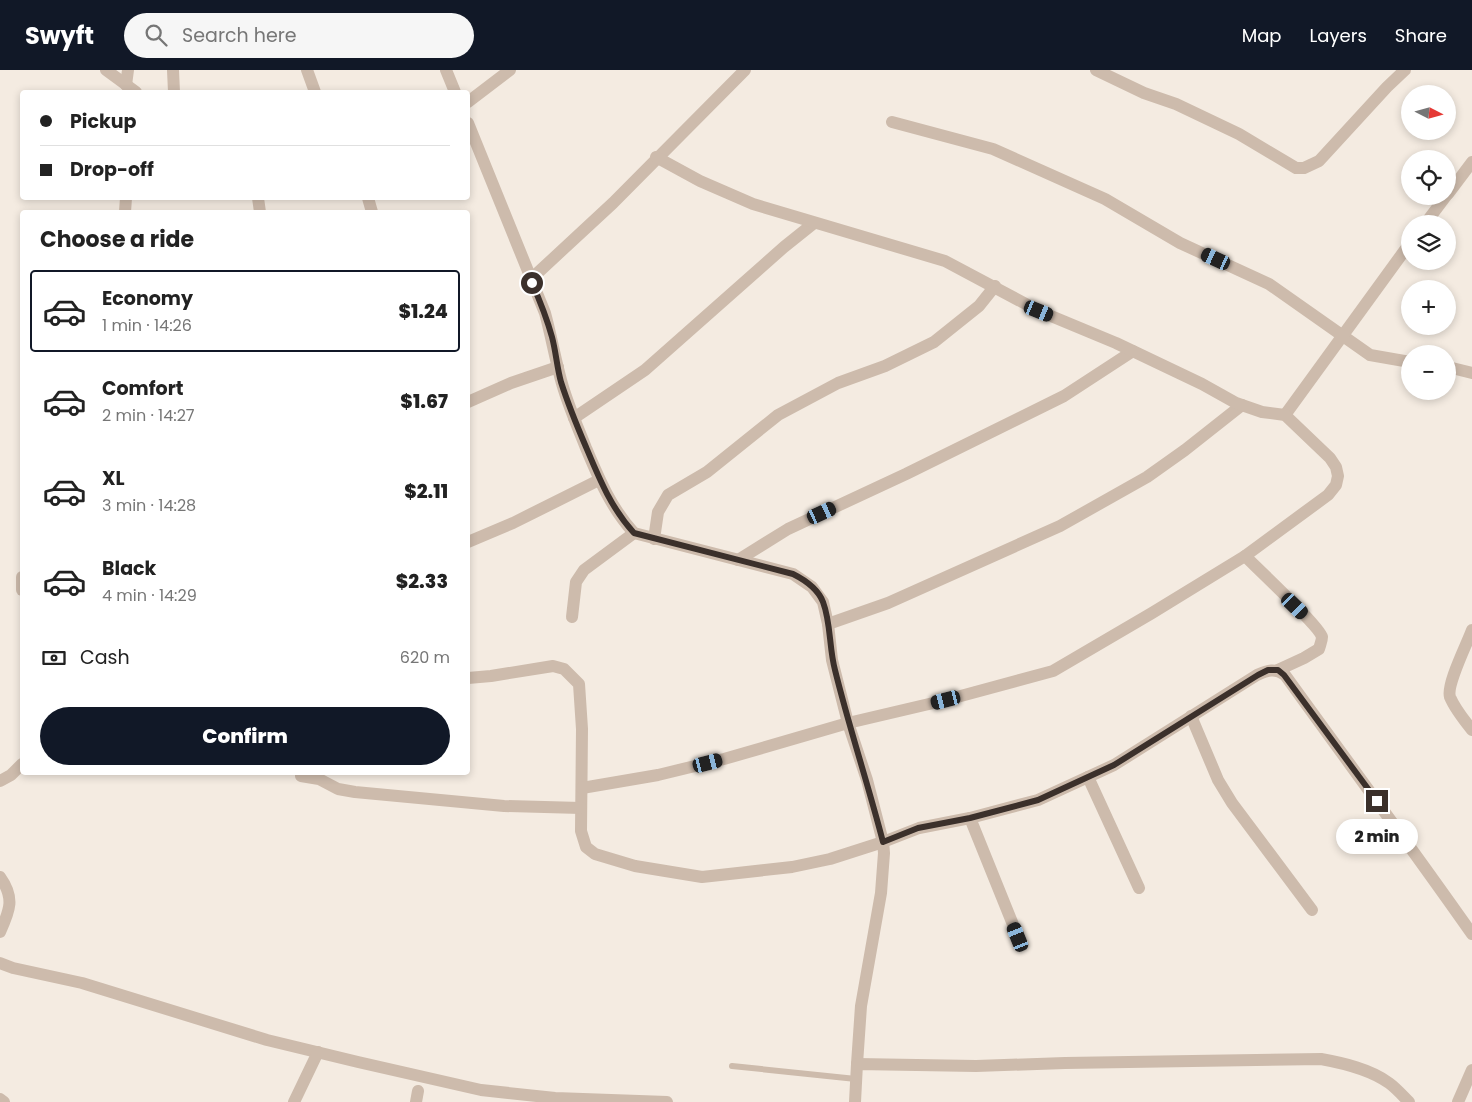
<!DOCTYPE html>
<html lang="en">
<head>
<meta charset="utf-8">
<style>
  :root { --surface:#fff; --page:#f6f6f6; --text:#222; --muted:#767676; --line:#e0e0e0; --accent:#111827 }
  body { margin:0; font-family:Poppins,sans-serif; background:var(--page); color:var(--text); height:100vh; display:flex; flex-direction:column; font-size:19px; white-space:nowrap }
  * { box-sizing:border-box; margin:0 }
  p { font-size:16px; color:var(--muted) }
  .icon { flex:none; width:28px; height:28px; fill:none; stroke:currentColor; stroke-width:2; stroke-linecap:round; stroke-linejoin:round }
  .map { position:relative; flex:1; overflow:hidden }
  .sheet { position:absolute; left:20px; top:140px; width:450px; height:565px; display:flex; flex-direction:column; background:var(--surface); border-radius:5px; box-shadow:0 2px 8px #0003 }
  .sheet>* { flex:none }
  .guide { position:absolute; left:20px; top:20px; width:450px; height:110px; border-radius:5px; box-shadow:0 2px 8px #0003; display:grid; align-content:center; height:110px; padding:0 20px; background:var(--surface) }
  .needle { width:32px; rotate:96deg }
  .fabs { position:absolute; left:1401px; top:15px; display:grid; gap:10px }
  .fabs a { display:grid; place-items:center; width:55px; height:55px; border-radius:50%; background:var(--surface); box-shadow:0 2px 8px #0003; font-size:25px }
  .end { position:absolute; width:22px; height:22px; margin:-11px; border:6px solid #3b302b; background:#fff; box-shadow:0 0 0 2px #fff }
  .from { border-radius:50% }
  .bubble { position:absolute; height:35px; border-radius:18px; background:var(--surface); box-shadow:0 2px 8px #0003; font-size:16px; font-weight:800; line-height:35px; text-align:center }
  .car { position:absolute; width:15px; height:30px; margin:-15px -8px; border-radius:6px; box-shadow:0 0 4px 1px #0007; background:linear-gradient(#222 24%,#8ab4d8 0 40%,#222 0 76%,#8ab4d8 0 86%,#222 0) }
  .guide b { display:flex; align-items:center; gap:18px; height:48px; font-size:19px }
  .guide b+b { border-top:1px solid var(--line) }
  .guide i { width:12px; height:12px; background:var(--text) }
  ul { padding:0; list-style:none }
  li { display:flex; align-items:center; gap:15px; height:82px; margin:0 10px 8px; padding:0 10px; border:2px solid transparent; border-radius:5px }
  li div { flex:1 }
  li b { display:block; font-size:19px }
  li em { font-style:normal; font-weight:800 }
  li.selected { border-color:var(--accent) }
  li>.icon { width:45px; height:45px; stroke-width:1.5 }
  h2 { padding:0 20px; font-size:22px; line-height:60px }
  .pay { display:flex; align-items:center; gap:12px; height:55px; padding:0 20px; font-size:19px }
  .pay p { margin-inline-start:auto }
  .button { display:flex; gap:10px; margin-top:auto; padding:10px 20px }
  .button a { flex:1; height:58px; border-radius:30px; background:var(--accent); color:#fff; font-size:20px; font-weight:800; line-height:58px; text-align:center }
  header { display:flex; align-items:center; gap:30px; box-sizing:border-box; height:70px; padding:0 25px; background:var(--accent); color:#fff }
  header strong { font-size:24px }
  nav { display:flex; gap:28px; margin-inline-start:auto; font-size:18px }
  .search { width:350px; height:45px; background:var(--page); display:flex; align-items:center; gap:12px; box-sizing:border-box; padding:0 18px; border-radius:28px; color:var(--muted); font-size:19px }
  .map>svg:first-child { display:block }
</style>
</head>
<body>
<header>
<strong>Swyft</strong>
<div class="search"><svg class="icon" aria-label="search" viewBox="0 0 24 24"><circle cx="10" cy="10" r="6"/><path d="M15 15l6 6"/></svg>Search here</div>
<nav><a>Map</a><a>Layers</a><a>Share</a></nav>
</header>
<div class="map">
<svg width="1472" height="1032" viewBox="0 0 1472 1032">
  <rect width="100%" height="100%" fill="#f4ebe1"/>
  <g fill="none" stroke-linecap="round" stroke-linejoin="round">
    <!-- lane -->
    <path stroke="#cdbbac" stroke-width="6" d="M732 996 856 1009"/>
    <!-- street -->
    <g stroke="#cdbbac" stroke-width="12">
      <path d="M106 0 136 22"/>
      <path d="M173 0 174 22"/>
      <path d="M307 0 315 22"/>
      <path d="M446 0 455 22"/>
      <path d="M1096 0 1144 23 1176 34 1239 64 1296 98H1304L1319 91 1387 17 1405 0"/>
      <path d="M126 15 128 0"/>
      <path d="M468 32 510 0"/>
      <path d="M892 52 993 79 1105 129 1180 173 1269 214 1370 285 1410 292"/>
      <path d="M468 53 545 243C551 265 555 288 561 310 567 333 577 355 586 378 599 409 611 438 634 463L793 504 812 517 823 532 828 554 832 590 848 653 867 710 883 772 884 783 881 823 861 936 857 994"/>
      <path d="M1448 124 1472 92"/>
      <path d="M258 128 260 142"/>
      <path d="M368 128 372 142"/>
      <path d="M125 142 126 128"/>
      <path d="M1425 154 1446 126"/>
      <path d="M531 209 613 133 745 0"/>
      <path d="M1448 297 1472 303"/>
      <path d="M468 332 511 313 558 297"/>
      <path d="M1285 345 1410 173"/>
      <path d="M574 348 645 300 784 177 814 153"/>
      <path d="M654 469 658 442 668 425 707 402 778 345 838 313 885 296 934 272 979 236 995 216"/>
      <path d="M468 472 513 453 599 410"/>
      <path d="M1245 486C1256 497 1320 557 1322 567 1322 571 1320 575 1319 579L1304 588 1278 600"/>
      <path d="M738 490 788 459 906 404 1064 326 1133 281"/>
      <path d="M22 507V520"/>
      <path d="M572 547 576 512 584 500 634 463"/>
      <path d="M828 554 888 533 1060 456 1147 407 1185 380 1242 335"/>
      <path d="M1472 560C1467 574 1446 615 1450 627 1455 639 1464 650 1472 660"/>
      <path d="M468 608 491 606 553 596 564 599 579 614 582 659 581 761 586 777 595 784 635 796 702 807 792 797 830 789 883 772 919 758 970 748 1038 730 1114 695 1257 605C1268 600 1275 598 1285 605 1347 691 1411 777 1472 864"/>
      <path d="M1191 646 1218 710 1232 733 1312 840"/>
      <path d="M301 706 319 709 338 719 355 722 504 736 581 738"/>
      <path d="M1088 707 1139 818"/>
      <path d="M0 711 11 705 22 694"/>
      <path d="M582 718 658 705 724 689 848 653 946 630 1053 601 1152 543 1245 486 1328 425 1336 415 1338 406 1336 397 1330 388 1285 345 1262 342 1236 333 1202 314 1116 273 1039 241 945 191 753 134 700 111 656 87"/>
      <path d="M970 748 1018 867"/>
      <path d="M0 807C15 828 10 840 0 862"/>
      <path d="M0 893 13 898 82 913 267 970 358 992 481 1020 555 1028 667 1032"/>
      <path d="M0 1029 4 1032"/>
      <path d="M294 1032 318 982"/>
      <path d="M416 1032 418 1021"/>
      <path d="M855 1032 857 994 976 996 1065 993 1321 989C1343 993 1370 999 1389 1013 1396 1018 1403 1026 1409 1032"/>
      <path d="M1458 1032 1472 1000"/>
    </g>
  </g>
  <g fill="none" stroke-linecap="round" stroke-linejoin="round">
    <!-- route -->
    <path stroke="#3b302b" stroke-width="6" d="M532 213C540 231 547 249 552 267 556 282 557 298 561 312 568 334 577 356 586 377 599 408 611 438 634 463L793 504C805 510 818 519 823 532 831 553 829 578 835 600 849 657 868 714 883 772L918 758 970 748 1038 730 1114 695 1258 605 1268 600H1278L1284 605 1377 731"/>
  </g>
</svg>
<div class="fabs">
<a><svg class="needle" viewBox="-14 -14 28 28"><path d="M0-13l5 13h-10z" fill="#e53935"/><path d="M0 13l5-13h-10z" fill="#767676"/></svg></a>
<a><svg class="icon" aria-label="locate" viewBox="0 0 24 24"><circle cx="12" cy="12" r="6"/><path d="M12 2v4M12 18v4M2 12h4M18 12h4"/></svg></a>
<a><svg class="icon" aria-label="layers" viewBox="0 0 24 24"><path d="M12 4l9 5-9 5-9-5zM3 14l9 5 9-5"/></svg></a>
<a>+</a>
<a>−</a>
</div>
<i class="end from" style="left:532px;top:213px"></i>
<i class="end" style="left:1377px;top:731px"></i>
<div class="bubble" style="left:1336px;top:749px;width:82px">2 min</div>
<i class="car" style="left:1216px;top:189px;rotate:295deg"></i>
<i class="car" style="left:1039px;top:241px;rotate:112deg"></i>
<i class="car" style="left:822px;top:443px;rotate:65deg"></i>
<i class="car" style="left:1295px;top:536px;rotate:134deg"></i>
<i class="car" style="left:946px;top:630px;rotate:256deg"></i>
<i class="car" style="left:708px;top:693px;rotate:76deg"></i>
<i class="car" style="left:1018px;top:867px;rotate:338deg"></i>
<div class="guide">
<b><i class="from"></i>Pickup</b>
<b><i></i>Drop-off</b>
</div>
<section class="sheet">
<h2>Choose a ride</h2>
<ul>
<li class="selected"><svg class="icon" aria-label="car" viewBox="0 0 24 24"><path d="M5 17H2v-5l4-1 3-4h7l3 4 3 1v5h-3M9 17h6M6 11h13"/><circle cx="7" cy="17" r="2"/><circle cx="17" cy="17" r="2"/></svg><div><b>Economy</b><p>1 min · 14:26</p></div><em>$1.24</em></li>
<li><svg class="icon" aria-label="car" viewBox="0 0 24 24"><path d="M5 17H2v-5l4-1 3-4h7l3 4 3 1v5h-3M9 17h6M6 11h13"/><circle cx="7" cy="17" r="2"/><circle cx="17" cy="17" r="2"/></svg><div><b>Comfort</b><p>2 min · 14:27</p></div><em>$1.67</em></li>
<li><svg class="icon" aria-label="car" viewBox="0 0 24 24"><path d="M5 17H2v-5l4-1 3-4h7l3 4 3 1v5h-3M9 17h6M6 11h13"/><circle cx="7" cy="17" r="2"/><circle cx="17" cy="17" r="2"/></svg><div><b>XL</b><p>3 min · 14:28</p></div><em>$2.11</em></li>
<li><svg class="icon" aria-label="car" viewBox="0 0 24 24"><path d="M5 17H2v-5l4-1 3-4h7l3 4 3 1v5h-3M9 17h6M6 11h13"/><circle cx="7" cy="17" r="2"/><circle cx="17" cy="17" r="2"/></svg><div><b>Black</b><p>4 min · 14:29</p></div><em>$2.33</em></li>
</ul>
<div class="pay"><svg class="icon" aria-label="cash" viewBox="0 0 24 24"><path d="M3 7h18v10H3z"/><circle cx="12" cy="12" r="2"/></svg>Cash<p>620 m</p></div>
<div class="button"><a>Confirm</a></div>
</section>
</div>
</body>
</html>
